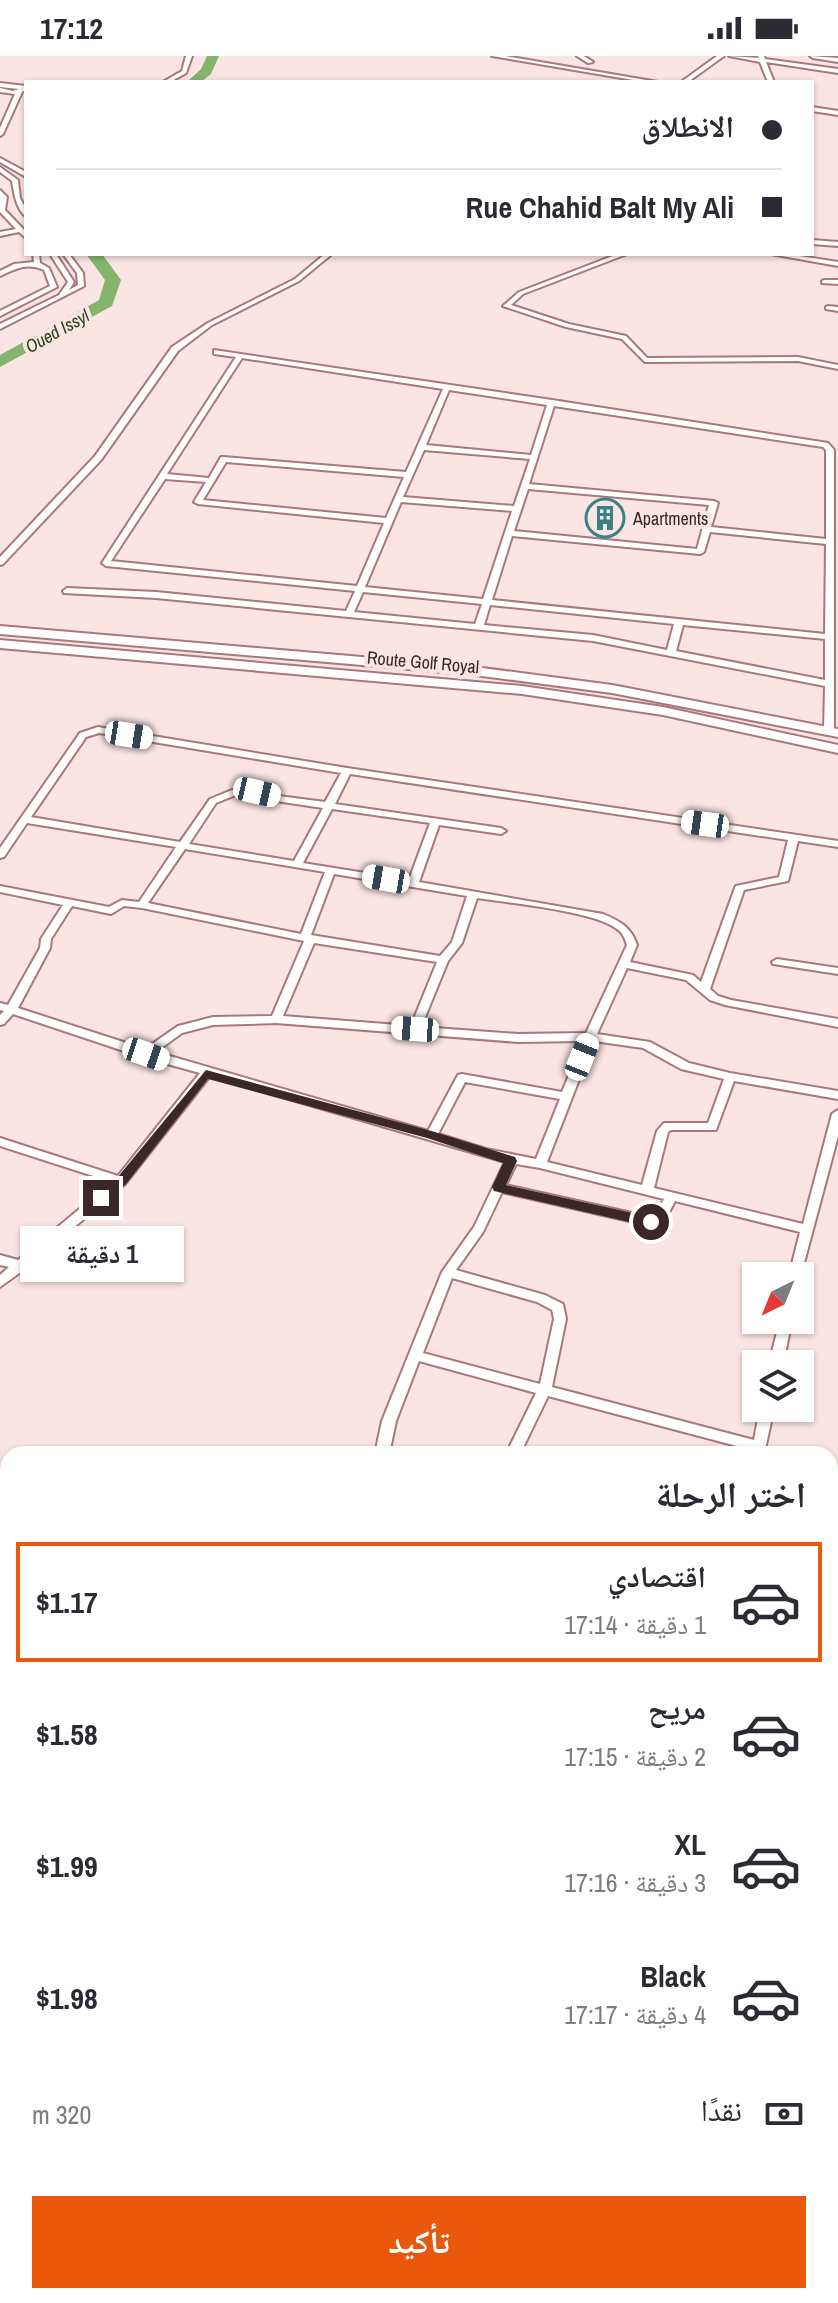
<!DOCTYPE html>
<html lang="ar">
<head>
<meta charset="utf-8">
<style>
  :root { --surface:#fff; --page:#f7f7f7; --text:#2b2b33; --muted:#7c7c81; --line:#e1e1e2; --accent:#ea580c }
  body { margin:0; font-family:"Archivo Narrow","Noto Naskh Arabic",sans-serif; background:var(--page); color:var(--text); direction:rtl; height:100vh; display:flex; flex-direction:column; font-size:30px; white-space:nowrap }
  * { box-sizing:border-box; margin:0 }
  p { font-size:26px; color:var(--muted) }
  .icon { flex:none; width:44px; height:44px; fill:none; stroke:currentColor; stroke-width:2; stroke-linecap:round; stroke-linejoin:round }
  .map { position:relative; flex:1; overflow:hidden; direction:ltr }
  .panel { position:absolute; left:0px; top:1390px; width:838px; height:858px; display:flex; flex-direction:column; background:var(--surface); border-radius:24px 24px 0 0; box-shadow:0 2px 6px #0004; direction:rtl }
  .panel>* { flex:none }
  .top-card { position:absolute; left:24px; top:24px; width:790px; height:176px; border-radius:0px; box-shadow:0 2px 6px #0004; direction:rtl; display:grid; align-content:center; height:176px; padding:0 32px; background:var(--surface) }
  .needle { width:52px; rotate:223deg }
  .buttons { position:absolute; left:742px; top:1206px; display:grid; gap:16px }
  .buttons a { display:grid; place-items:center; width:72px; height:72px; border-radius:0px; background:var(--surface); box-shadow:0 2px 6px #0004; font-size:40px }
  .end { position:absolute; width:36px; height:36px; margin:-18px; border:10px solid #3c2728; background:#fff; box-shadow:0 0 0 4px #fff }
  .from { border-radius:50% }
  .bubble { position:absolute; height:56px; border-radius:0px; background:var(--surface); box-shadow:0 2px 6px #0004; font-size:26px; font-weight:800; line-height:56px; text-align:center; direction:rtl }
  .car { position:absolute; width:24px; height:48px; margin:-24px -12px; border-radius:10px; box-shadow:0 0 6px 2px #0007; background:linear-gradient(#fff 24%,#345 0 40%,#fff 0 76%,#345 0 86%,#fff 0) }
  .top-card b { display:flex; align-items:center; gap:28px; height:76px; font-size:30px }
  .top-card b+b { border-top:2px solid var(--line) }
  .top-card i { width:20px; height:20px; background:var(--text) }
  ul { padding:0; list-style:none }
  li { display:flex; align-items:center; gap:24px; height:120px; margin:0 16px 12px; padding:0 16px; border:4px solid transparent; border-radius:0px }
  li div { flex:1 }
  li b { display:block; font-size:30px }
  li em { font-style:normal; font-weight:800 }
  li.on { border-color:var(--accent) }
  li>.icon { width:72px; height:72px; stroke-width:1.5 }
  h2 { padding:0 32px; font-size:36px; line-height:96px }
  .pay { display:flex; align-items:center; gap:20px; height:88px; padding:0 32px; font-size:30px }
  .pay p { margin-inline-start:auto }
  .cta { display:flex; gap:16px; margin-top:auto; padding:16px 32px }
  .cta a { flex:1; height:92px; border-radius:0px; background:var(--accent); color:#fff; font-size:32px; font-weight:800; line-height:92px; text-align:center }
  .status { display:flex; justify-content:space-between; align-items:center; height:56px; padding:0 40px; background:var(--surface); direction:ltr }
  .status svg { height:22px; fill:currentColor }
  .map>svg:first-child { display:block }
</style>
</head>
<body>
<div class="status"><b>17:12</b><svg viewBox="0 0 49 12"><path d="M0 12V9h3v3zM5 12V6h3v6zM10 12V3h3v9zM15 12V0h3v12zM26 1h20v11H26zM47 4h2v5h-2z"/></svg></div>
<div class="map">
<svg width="838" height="2247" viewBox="0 0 838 2247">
  <rect width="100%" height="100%" fill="#fbe4e4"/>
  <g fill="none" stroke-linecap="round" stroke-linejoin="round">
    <!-- river -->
    <g fill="#84b56e" fill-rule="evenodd">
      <path d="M207 0H219L211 18 201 26H187L201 13Z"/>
      <path d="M86 198H102L121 224 112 250 0 311V299L99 244 105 224Z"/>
    </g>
    <defs>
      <g id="street">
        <path d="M186 0H192L186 17 170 26H163L182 15Z"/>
        <path d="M492 0H505L658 26H645Z"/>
        <path d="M577 0H584L593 6 588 7Z"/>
        <path d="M717 0H724L688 26H681Z"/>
        <path d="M729 0 759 2 758 0H764L765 3 838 13V17L766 6 774 26H768L760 6Z"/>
        <path d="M810 0 838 2V6L813 2Z"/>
        <path d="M0 27 26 30V34L22 36 3 78 0 80V72L15 38 0 36V32L13 35 19 33 0 31Z"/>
        <path d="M812 51 838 55V59L812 55Z"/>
        <path d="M0 102 26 116V121L0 106Z"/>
        <path d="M0 111 18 124 20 142 26 153V161C16 152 14 138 12 125L0 116Z"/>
        <path d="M0 134 7 141 5 154 26 176V182L19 176 0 180V176L16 173 0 156Z"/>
        <path d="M812 184 838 186V190L812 188Z"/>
        <path d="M33 198H39L40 207 49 212 57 231 0 260V255L50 230 44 214C27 206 15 213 0 220V215L14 208 34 206Z"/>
        <path d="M50 198H56L74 226 69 234 78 229 77 217 63 198H69L83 217 84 230 0 273V268L59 239 68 226Z"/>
        <path d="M325 198H332L299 225 212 269 178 295 101 404 3 508 0 509V501L95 400 172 291 208 267 295 223Z"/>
        <path d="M618 198H627L523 238 511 249 569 268 626 280 647 302 798 301 838 309V313L798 305 645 306 622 283 566 271 503 250 519 236Z"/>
        <path d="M771 198H787L838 206V210Z"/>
        <path d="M824 224H838V228L822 227V225Z"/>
        <path d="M828 250 838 251V255L826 253V251Z"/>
        <path d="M214 294 552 344 828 387 834 394V675L829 678 824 675 825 630 593 585 156 542 64 537 63 535 67 532 156 536 346 555 355 535 106 510 102 507 236 301 214 298ZM242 302 443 333 406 416 224 401H221L209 422 167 418ZM449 334 547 349 531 399 426 389ZM554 350 823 391 826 394V483L711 471 718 447 714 445 529 428ZM424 394 530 403 514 450 403 441ZM226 406 404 421 386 462 203 444ZM165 423 206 426 194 446 198 448 384 467 357 530 111 505ZM528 433 709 449 697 493 514 475ZM401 446 512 455 483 543 365 531ZM710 476 826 488 825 578 492 544 512 480 700 498 704 496ZM363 536 482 548 475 568 354 556ZM490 549 674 568 667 594 593 579 484 569ZM683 569 825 583V624L676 595Z"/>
        <path d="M98 671 347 712 838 785V791L798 785 788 825 744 834 710 933 718 940 731 944 838 963V971L725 949 710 944 686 924 627 912 597 978 650 986 689 1007 730 1017 838 1035V1043L734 1025 716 1074H671L668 1076 654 1132 803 1168 832 1058 838 1054V1080L800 1222V1220H789L800 1176 675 1145 665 1164 651 1170 502 1136 483 1176 456 1214 545 1239 563 1248 566 1263 552 1331 754 1384 760 1352H774L764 1398H752V1394L548 1340 520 1398H506L536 1337 419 1305 396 1365 389 1398H375L382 1365 442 1216 474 1171 505 1106 210 1020 125 1128 25 1213 0 1231V1219L9 1211 0 1209V1199L18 1204 112 1126 0 1090V1082L118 1120 200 1017 142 1001 13 958 4 968 0 969V959L4 955 0 954V947L8 949 40 892 41 883 63 849 0 836V830L109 851 122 844 139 846 176 791 27 767 4 801 0 802V792L80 677ZM99 677 341 717 325 746 232 734 210 743 180 786 31 761 86 681ZM350 718 788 784 779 821 736 830 735 832 701 926 693 919 630 906 637 889C631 871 620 865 603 858L419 826 439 769 501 778 506 775 501 772 335 748ZM236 739 323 752 294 805 189 788 216 747ZM332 753 430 767 409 824 303 807ZM185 793 325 816 301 878 148 847ZM334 818 467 840 452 886 440 900 311 879ZM477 842C509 847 595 855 617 873 623 877 625 883 627 889L586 977 518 978 421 971 448 905 462 887ZM72 850 111 858 124 850 142 852 304 885 272 960 213 961 178 970 145 993 18 952 50 892 51 883ZM314 887 437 906 411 970 283 960ZM276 967 518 986 583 985 562 1036 462 1018 458 1019 428 1075 156 996 182 977 213 969ZM594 985 643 992 681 1013 724 1023 708 1067H664L657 1075 642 1129 547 1106ZM465 1026 560 1043 536 1103 486 1093 438 1078ZM516 1108 540 1112 664 1143 656 1158 650 1161 506 1129ZM452 1222 537 1246 552 1254 554 1263 540 1328 423 1297Z"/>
        <path d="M777 903 838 912V918L773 908 772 906Z"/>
        <path d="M780 1264H792L783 1308H769Z"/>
        <path d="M0 1466 8 1468V1480L0 1478Z"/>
        <path d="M8 1505V1520L0 1524V1509Z"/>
        <path d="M8 1633V1660L5 1666 0 1668V1641L3 1635Z"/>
        <path d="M830 1697 838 1699V1713L830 1711Z"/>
        <path d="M830 1841 838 1844V1860L830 1857Z"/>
        <path d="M830 2029 838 2032V2050L830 2047Z"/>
        <rect x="0" y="2137" width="8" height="18"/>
        <path d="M830 2189 838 2192V2211L830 2208Z"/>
        <path d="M8 2231V2240H18L15 2247H0L2 2233Z"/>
        <path d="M304 2240H322L319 2247H301Z"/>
        <path d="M349 2240H387L390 2247H352Z"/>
        <path d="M592 2240H625L628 2247H595Z"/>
        <path d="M724 2240H742L740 2247H722Z"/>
      </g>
      <g id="secondary">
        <path d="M0 570 467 610 612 629 838 673V681L612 637 467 618 0 578Z"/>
        <path d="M0 584 522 630 663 651 838 689V697L663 659 522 638 0 592Z"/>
      </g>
    </defs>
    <!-- street casing -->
    <use href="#street" stroke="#aa787a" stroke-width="4"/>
    <!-- secondary casing -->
    <use href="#secondary" stroke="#aa787a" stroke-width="4"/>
    <!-- street -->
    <use href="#street" fill="#fff" fill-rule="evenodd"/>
    <!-- secondary -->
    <use href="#secondary" fill="#fff" fill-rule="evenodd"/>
  </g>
  <!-- route -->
  <path fill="#3c2728" d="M206 1014 435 1076 515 1101 517 1105 506 1129 651 1161 658 1166 651 1171 494 1135 492 1131 503 1107 427 1082 208 1023 126 1128 106 1145H96V1139L117 1122Z"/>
  <!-- icons -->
  <defs>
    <symbol id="building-ring" viewBox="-11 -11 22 22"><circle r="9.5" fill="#fbe4e4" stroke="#398182" stroke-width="1.5"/><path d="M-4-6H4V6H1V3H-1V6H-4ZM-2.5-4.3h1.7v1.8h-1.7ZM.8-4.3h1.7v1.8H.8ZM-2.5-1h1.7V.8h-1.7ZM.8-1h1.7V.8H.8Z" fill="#398182"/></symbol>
  </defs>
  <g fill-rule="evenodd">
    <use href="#building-ring" x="583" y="440" width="44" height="44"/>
  </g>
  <g text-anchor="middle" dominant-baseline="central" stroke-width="8" stroke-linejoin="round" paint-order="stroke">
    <!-- far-water labels -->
    <g font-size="18" font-style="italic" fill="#254514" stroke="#fbe4e4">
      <text transform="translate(57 275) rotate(-29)">Oued Issyl</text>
    </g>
    <!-- far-poi labels -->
    <g font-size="18" fill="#3c2728" stroke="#fbe4e4" text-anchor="start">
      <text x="633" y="462">Apartments</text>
    </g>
    <!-- far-street labels -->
    <g font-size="18" fill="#3c2728" stroke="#fbe4e4">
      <text transform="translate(423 606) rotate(5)">Route Golf Royal</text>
    </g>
  </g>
</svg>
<div class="buttons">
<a><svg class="needle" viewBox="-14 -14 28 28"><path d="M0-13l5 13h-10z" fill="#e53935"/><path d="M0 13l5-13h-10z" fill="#7c7c81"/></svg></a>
<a><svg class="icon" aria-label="layers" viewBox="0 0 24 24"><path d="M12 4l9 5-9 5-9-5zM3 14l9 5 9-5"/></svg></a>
</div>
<i class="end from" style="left:651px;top:1166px"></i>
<i class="end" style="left:101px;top:1142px"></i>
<div class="bubble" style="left:20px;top:1170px;width:164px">1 دقيقة</div>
<i class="car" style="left:129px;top:679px;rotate:99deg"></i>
<i class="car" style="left:257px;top:736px;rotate:103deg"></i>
<i class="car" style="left:705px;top:768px;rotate:278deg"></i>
<i class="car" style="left:386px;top:823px;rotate:280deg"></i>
<i class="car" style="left:415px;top:973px;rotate:274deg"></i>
<i class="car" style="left:146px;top:998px;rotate:109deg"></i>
<i class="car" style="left:582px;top:1001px;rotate:22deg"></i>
<div class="top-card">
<b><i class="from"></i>الانطلاق</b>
<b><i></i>Rue Chahid Balt My Ali</b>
</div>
<section class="panel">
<h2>اختر الرحلة</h2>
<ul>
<li class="on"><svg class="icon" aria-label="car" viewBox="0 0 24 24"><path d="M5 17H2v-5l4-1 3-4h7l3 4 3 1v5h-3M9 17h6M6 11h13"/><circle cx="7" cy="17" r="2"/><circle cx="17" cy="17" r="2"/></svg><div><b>اقتصادي</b><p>1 دقيقة · 17:14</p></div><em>$1.17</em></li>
<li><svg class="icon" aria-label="car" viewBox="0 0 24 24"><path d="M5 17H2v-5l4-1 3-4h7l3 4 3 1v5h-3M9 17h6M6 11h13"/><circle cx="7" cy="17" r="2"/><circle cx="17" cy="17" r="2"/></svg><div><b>مريح</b><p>2 دقيقة · 17:15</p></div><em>$1.58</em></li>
<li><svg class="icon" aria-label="car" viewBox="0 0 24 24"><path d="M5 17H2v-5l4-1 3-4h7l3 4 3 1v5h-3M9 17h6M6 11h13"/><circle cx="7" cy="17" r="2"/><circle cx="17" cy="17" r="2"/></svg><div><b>XL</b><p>3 دقيقة · 17:16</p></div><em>$1.99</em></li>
<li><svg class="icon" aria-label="car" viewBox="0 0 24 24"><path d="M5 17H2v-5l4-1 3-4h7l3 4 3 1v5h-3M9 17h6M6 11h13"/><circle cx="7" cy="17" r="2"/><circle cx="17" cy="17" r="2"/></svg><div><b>Black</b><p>4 دقيقة · 17:17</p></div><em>$1.98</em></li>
</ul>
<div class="pay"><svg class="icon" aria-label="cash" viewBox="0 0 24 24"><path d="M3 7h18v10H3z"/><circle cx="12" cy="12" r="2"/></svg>نقدًا<p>320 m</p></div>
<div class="cta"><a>تأكيد</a></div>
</section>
</div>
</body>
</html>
